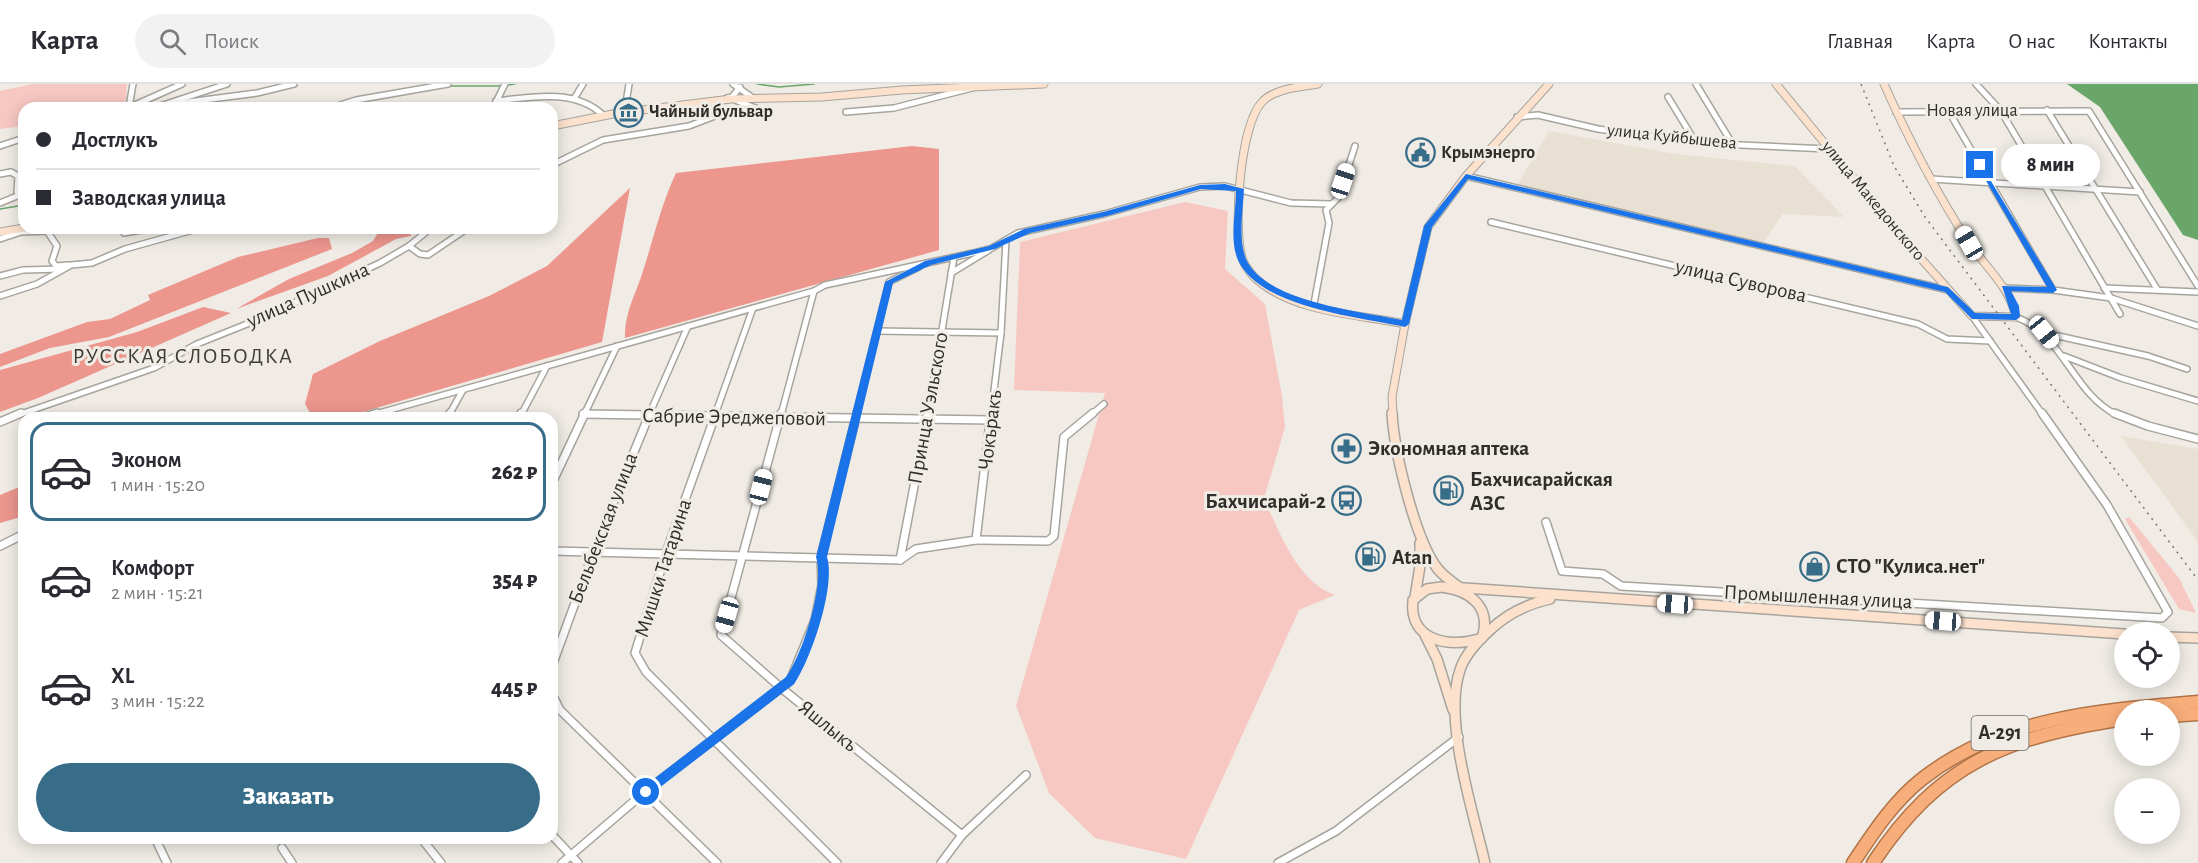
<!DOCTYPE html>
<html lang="ru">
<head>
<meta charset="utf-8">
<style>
  :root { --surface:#fff; --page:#f2f2f3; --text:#2b2b33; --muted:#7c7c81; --line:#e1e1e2; --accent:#386d89 }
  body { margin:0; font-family:"Alegreya Sans",sans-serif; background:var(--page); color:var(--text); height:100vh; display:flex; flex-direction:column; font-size:22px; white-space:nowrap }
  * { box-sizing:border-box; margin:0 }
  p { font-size:20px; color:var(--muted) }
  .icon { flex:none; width:33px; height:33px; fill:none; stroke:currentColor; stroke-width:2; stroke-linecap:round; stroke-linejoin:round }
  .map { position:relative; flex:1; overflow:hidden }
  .drawer { position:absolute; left:18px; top:328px; width:540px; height:432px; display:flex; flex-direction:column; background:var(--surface); border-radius:18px; box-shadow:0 3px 15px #0003 }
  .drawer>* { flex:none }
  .banner { position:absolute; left:18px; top:18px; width:540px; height:132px; border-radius:18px; box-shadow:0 3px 15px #0003; display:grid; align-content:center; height:132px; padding:0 18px; background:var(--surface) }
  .buttons { position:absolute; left:2114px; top:538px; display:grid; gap:12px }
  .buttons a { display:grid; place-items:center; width:66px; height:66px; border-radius:50%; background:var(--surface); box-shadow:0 3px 15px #0003; font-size:30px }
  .end { position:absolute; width:27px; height:27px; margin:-14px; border:8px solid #1a73e8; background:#fff; box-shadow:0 0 0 3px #fff }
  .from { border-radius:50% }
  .bubble { position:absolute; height:42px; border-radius:21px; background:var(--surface); box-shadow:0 3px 15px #0003; font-size:20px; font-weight:800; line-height:42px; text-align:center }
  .car { position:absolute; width:18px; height:36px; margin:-18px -9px; border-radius:8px; box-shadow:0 0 4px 2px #0007; background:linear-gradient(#fff 24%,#345 0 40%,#fff 0 76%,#345 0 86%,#fff 0) }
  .banner b { display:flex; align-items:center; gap:21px; height:57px; font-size:22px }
  .banner b+b { border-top:2px solid var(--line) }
  .banner i { width:15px; height:15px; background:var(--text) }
  ul { padding:10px 0 0; list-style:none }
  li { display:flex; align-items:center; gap:18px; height:99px; margin:0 12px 9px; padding:0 6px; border:3px solid transparent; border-radius:18px }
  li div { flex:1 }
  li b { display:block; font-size:22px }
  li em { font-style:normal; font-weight:800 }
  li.selected { border-color:var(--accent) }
  li>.icon { width:54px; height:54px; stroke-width:1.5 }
  .action { display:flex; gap:12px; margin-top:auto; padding:12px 18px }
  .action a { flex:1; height:69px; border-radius:36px; background:var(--accent); color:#fff; font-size:24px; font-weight:800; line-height:69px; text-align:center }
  header { display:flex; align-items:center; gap:36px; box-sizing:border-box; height:84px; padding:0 30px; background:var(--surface); border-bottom:2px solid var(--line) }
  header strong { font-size:28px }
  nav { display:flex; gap:33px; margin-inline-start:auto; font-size:21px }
  .search { width:420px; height:54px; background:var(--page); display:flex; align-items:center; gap:15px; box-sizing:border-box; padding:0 21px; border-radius:33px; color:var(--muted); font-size:22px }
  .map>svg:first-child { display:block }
</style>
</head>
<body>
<header>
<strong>Карта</strong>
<div class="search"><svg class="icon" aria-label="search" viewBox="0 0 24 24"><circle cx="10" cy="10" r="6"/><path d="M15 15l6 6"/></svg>Поиск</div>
<nav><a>Главная</a><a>Карта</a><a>О нас</a><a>Контакты</a></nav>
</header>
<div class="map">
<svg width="2198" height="779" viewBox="0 0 2198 779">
  <rect width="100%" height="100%" fill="#f0ece5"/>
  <!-- built -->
  <g fill="#e8e0d3">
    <path d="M1549 47 1676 70 1795 82 1844 133 1783 130 1763 159 1517 101Z"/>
    <path d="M2121 352 2198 365V458Z"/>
  </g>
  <!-- green -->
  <g fill="#f7c8c2">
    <path d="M32 0H127L126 15 121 24H24V42L0 45V7Z"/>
    <path d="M1185 118 1228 127 1225 185 1265 220 1282 312 1285 343 1264 415C1280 449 1298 499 1335 511L1299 526 1186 775 1095 754 1049 709 1016 622 1105 309 1014 306 1020 158Z"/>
    <path d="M2129 433 2179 494 2196 529 2179 525 2125 435Z"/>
  </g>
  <!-- forest -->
  <g fill="#ec968e">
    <path d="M912 62 939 65V166L625 254C624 229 636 210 643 187 654 153 661 121 676 89Z"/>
    <path d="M630 104 602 258 342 334H313L305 320 313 290 380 257 489 212 547 182Z"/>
    <path d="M381 144H408L411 152 396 155 328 192 236 225 289 195 352 169 373 157Z"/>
    <path d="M318 154H329L332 165 109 253 50 264 0 283V270L87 238 110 235 150 216 148 211 238 173Z"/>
    <path d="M203 223 231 229 38 314 0 328V286L137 248Z"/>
    <path d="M24 401V432L0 439V411Z"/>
  </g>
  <!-- water -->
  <path fill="#6aa56a" d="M2067 0H2198V156L2183 151 2100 23Z"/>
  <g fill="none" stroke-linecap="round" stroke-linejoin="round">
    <!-- stream -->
    <g stroke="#6aa56a" stroke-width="1.5">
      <path d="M757 0 779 3 814 0"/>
      <path d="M508 1 515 0"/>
      <path d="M450 2H501"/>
      <path d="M0 125 24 121"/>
    </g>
    <defs>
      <g id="minor-far1">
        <path d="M733 0 753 14"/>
        <path d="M1696 0 1733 61"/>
        <path d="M1976 0 2001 27 2120 230"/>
        <path d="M1668 13 1696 59"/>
        <path d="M727 14 732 13 740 3"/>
        <path d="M574 15 583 0"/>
        <path d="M496 17C531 13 575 4 603 31"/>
        <path d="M173 20 257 9 294 0"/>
        <path d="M129 23 133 0"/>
        <path d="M128 24 182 0"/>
        <path d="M154 24 227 0"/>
        <path d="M331 24 356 16 448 0"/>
        <path d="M493 24 505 0"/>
        <path d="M625 25 629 0"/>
        <path d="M2047 26 2157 205"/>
        <path d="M846 28 894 24 972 4"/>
        <path d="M1896 28 2089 27 2198 202"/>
        <path d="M1949 28 2053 206"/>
        <path d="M1517 33 1538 31 1598 45 1696 59 1829 65"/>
        <path d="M0 62 24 54"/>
        <path d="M552 81 603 56 689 42 715 32 751 29 758 25 735 16"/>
        <path d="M0 90 11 88 18 92 17 108 24 110"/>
        <path d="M1466 92 1948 206"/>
        <path d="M1931 95 2140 108"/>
        <path d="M0 119 22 110"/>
        <path d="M1491 138 1918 240 1947 255 1990 257"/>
        <path d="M122 144 124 149 153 144"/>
        <path d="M23 148 47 147 57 162 52 177 56 182 68 181"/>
        <path d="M0 155 24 147"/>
        <path d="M409 162 420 170 428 171 468 144"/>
        <path d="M951 189 989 166"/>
        <path d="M0 192 23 186 62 185"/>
        <path d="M2005 204 2053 206 2111 214 2198 242"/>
        <path d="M2104 204 2198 208"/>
        <path d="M0 212 37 200 71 181 92 179 125 165 200 144"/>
        <path d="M1314 220 1329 139 1326 126 1338 114 1355 62"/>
        <path d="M1972 232 2043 331"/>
        <path d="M2016 233C2064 251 2072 309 2117 331"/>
        <path d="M877 247 1001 249"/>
        <path d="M2045 249 2148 272 2187 285"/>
        <path d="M2064 272 2121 294 2198 317"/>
        <path d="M583 330 645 331"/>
        <path d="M18 331 154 284 197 260 257 236 380 179 409 162 431 144"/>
        <path d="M372 331 814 207 825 201 973 169 992 164 1018 149 1104 130 1200 103 1225 102 1291 119 1331 120"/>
        <path d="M449 331 463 306"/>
        <path d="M521 331 547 282"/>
        <path d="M584 331 617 262"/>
        <path d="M649 331 688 242"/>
        <path d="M715 331 753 224"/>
        <path d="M781 331 814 207"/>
        <path d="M856 331 889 198 919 183"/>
        <path d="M928 331 954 173"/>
        <path d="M991 331 1001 249 1006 156"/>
        <path d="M1091 331 1104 320"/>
      </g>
      <g id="minor">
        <path d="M716 329 666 469 635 569 646 588 837 779"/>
        <path d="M781 329 721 551 780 603 962 751"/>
        <path d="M2114 329 2148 342 2198 355"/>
        <path d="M583 330 992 336"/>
        <path d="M361 334 377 329"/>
        <path d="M447 334 450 329"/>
        <path d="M519 334 521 329"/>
        <path d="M0 338 21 329"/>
        <path d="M552 399 585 329"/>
        <path d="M1546 438 1562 487 1603 490 1621 502 2162 534 2168 528 2107 421 2042 329"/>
        <path d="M976 456 1048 457 1054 452 1064 353 1093 329"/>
        <path d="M0 462 24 450"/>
        <path d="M552 467 900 476"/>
        <path d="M900 476 916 465 976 456 991 329"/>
        <path d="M900 476 928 329"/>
        <path d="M552 582 599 453 650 329"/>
        <path d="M552 610 560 626 717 779"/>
        <path d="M552 751 578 779"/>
        <path d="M155 754 167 779"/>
        <path d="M421 754 441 779"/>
        <path d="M282 764 292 779"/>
        <path d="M562 779 646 707 790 597 815 536 822 501 821 473 857 329"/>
        <path d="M941 779 962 751 1026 691"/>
        <path d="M1278 779 1336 747 1459 653"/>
      </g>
      <g id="secondary-far1">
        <path d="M1318 0C1301 3 1275 4 1262 18 1240 42 1233 142 1242 174 1244 181 1249 187 1254 193 1292 229 1357 230 1405 240"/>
        <path d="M1776 0 1901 152 1972 232 2016 233C2009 201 1984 182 1967 156 1935 106 1908 54 1884 0"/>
        <path d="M552 42 618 29 731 15 822 13 902 6 1044 0"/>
        <path d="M0 148 24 144"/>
        <path d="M1393 331 1392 313 1405 240 1428 143 1466 92 1549 0"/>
      </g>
      <g id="secondary">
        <path d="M1392 329C1394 367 1414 450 1435 481 1440 490 1451 497 1459 503"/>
        <path d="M1441 503C1470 506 1492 523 1482 554 1450 565 1408 557 1413 516L1427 505Z"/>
        <path d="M1450 503 2124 550"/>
        <path d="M1415 513 1420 482V459"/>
        <path d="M1425 551 1437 575 1453 626"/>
        <path d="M2169 553 2198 554"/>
        <path d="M1485 779C1473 727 1443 636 1460 586 1465 570 1478 557 1490 546 1508 529 1527 520 1550 515"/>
      </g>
      <g id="trunk">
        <path d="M2169 632 2198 630"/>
        <path d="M1853 779C1873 749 1893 718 1922 695 2001 633 2101 626 2198 618"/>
        <path d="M1873 779C1940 678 2007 653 2124 635"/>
      </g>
    </defs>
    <!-- minor-far1 casing -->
    <use href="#minor-far1" stroke="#a7a49d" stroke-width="8"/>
    <!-- minor casing -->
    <use href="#minor" stroke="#a7a49d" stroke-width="10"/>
    <!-- secondary-far1 casing -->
    <use href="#secondary-far1" stroke="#a7a49d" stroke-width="9"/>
    <!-- secondary casing -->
    <use href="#secondary" stroke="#a7a49d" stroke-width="12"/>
    <!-- trunk casing -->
    <use href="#trunk" stroke="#b17448" stroke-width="15"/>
    <!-- minor-far1 -->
    <use href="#minor-far1" stroke="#fff" stroke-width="5"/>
    <!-- minor -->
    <use href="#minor" stroke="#fff" stroke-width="7"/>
    <!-- secondary-far1 -->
    <use href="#secondary-far1" stroke="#fce1cd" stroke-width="7"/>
    <!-- secondary -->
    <use href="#secondary" stroke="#fce1cd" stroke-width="9"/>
    <!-- trunk -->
    <use href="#trunk" stroke="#f8ae7a" stroke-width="12"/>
    <!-- rail -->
    <path stroke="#787570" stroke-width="1.5" stroke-dasharray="2 5" stroke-linecap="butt" d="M1861 0 1894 82 1925 133 2198 496"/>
  </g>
  <!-- route -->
  <path fill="#1a73e8" d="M1980 79 2057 206 2053 209 2011 207 2019 222 2020 233 2016 236 1972 235 1945 208 1468 95 1432 143 1409 240 1405 243C1359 233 1260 224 1238 176 1229 156 1236 128 1236 107L1201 105 1107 132 1030 149 995 165 931 181 893 199 827 473C836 502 811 575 794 600L650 711H642V704L786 593C803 569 825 501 816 473L885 198 925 177 989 162 1024 145 1103 128 1200 101 1225 100 1244 105C1243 126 1238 155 1246 175 1265 218 1360 227 1402 236L1424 142 1466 90 1948 203 1975 229 2011 230 2002 202 2047 203 1977 81Z"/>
  <!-- icons -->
  <defs>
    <symbol id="museum-ring" viewBox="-11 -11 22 22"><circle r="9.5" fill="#f0ece5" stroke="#386d89" stroke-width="1.5"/><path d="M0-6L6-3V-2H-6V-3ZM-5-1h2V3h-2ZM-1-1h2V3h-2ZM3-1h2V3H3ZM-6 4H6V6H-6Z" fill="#386d89"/></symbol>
    <symbol id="civic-ring" viewBox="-11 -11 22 22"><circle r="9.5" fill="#f0ece5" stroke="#386d89" stroke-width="1.5"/><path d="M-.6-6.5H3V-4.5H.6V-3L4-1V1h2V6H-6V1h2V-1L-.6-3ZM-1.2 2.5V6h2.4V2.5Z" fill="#386d89"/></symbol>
    <symbol id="pharmacy-ring" viewBox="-11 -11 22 22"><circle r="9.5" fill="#f0ece5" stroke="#386d89" stroke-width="1.5"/><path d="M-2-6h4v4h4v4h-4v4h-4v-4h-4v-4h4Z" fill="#386d89"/></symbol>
    <symbol id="fuel-ring" viewBox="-11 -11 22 22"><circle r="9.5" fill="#f0ece5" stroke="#386d89" stroke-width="1.5"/><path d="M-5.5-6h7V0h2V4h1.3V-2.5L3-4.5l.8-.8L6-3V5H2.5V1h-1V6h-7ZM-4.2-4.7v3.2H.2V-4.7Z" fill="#386d89"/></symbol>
    <symbol id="bus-ring" viewBox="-11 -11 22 22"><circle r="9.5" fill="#f0ece5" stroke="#386d89" stroke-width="1.5"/><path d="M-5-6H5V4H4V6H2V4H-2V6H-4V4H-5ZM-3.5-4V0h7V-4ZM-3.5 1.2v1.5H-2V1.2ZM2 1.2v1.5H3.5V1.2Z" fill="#386d89"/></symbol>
    <symbol id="shop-ring" viewBox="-11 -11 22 22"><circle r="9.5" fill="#f0ece5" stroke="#386d89" stroke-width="1.5"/><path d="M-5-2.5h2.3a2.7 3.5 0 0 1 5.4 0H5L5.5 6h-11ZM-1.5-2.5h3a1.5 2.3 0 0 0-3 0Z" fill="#386d89"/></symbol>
  </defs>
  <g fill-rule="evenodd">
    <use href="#museum-ring" x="612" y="12" width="33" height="33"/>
    <use href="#civic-ring" x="1404" y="52" width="33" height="33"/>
    <use href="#pharmacy-ring" x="1330" y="348" width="33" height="33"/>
    <use href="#fuel-ring" x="1432" y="390" width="33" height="33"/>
    <use href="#bus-ring" x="1330" y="400" width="33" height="33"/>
    <use href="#fuel-ring" x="1354" y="456" width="33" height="33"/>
    <use href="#shop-ring" x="1798" y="466" width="33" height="33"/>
  </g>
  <g text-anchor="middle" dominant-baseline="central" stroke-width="6" stroke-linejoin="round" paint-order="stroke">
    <!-- far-street labels -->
    <g font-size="18" fill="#302e2b" stroke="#f0ece5">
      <text x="1972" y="27">Новая улица</text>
      <text transform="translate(1672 53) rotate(6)">улица Куйбышева</text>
      <text transform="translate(1873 117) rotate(50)">улица Македонского</text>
    </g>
    <!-- far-poi labels -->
    <g font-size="18" font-weight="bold" fill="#302e2b" stroke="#f0ece5" text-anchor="start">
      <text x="649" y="28">Чайный бульвар</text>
      <text x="1441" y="69">Крымэнерго</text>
    </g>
    <!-- shield labels -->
    <rect fill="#f0ece5" stroke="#6a6763" stroke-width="1.5" x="1971.5" y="632" width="57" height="34" rx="4.5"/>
    <g font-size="20" font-weight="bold" fill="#302e2b">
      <text x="2000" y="649">А-291</text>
    </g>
    <!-- street labels -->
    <g font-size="21" fill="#302e2b" stroke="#f0ece5">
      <text transform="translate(1741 197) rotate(13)">улица Суворова</text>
      <text transform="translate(308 211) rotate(-24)">улица Пушкина</text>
      <text transform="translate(928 324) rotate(-80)">Принца Уэльского</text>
      <text transform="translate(734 333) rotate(1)">Сабрие Эреджеповой</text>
      <text transform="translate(990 346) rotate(-83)">Чокъракъ</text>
      <text transform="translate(603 444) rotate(-69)">Бельбекская улица</text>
      <text transform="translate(663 484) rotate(-72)">Мишки Татарина</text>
      <text transform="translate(1818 513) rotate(3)">Промышленная улица</text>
      <text transform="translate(828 642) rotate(39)">Яшлыкъ</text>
    </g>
    <!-- poi labels -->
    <g font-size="21" font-weight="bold" fill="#302e2b" stroke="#f0ece5" text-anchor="start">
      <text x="1368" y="364">Экономная аптека</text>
      <text x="1470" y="395">Бахчисарайская<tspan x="1470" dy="24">АЗС</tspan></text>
      <text x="1326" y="417" text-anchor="end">Бахчисарай-2</text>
      <text x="1392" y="473">Atan</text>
      <text x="1836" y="482">СТО "Кулиса.нет"</text>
    </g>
    <!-- neighbourhood labels -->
    <g font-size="22" letter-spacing="1.5" fill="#3f3c36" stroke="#f0ece5">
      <text x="183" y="272">РУССКАЯ СЛОБОДКА</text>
    </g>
  </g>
</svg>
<div class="buttons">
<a><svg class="icon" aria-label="locate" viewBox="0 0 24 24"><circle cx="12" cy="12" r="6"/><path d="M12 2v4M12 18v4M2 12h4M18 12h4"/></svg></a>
<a>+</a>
<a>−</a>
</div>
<i class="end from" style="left:646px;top:708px"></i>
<i class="end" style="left:1980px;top:81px"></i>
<div class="bubble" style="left:2001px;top:60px;width:99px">8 мин</div>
<i class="car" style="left:1343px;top:97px;rotate:18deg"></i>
<i class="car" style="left:1969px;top:159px;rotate:330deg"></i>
<i class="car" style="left:2044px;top:248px;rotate:141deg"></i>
<i class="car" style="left:761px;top:403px;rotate:14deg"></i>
<i class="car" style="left:1675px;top:520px;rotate:274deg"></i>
<i class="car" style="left:727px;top:531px;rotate:196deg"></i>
<i class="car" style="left:1943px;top:537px;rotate:274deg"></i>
<div class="banner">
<b><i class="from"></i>Достлукъ</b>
<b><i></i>Заводская улица</b>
</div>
<section class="drawer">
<ul>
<li class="selected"><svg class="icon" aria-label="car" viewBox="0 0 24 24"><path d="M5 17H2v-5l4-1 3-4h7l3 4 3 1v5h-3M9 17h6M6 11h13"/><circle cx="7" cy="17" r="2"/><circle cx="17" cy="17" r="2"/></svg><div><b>Эконом</b><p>1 мин · 15:20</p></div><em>262 ₽</em></li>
<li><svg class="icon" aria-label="car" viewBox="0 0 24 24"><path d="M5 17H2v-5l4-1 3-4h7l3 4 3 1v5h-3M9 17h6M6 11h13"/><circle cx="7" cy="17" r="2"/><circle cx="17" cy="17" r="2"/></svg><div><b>Комфорт</b><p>2 мин · 15:21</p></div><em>354 ₽</em></li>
<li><svg class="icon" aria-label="car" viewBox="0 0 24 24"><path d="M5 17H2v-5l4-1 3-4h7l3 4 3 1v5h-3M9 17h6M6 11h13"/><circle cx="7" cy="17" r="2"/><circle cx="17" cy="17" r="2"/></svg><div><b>XL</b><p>3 мин · 15:22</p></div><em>445 ₽</em></li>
</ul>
<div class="action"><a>Заказать</a></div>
</section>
</div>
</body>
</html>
